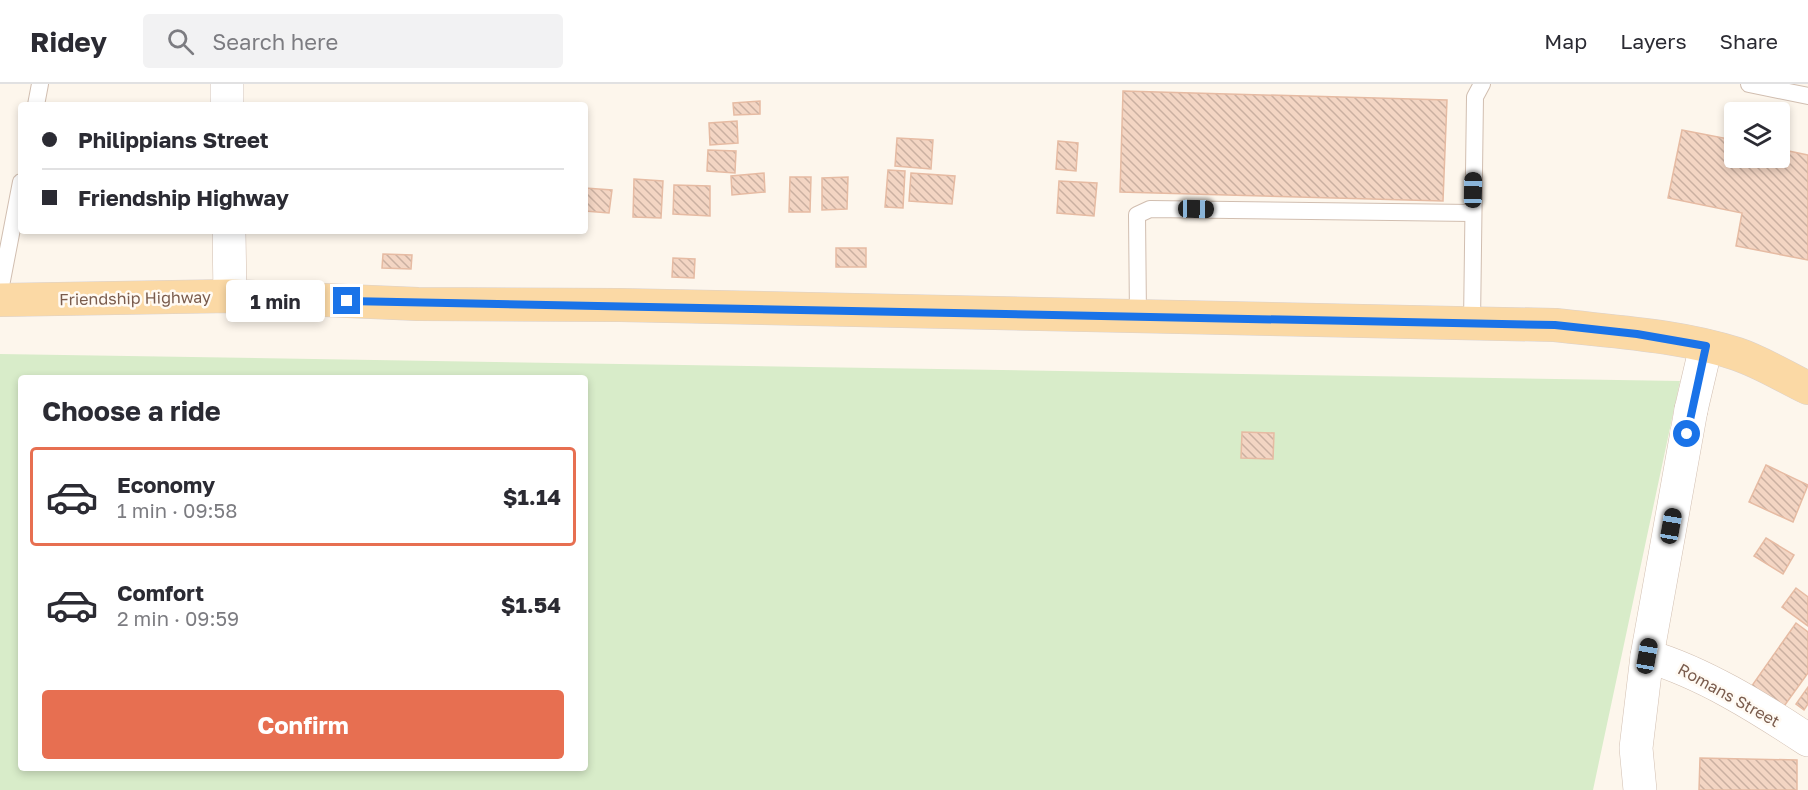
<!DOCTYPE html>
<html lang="en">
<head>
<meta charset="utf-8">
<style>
  :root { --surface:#fff; --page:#f2f2f3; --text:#2b2b33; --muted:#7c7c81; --line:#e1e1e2; --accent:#e76f51 }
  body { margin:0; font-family:"Golos Text",sans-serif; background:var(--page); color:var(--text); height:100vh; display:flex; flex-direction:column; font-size:22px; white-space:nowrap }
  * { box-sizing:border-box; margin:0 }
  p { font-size:20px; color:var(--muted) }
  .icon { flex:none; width:33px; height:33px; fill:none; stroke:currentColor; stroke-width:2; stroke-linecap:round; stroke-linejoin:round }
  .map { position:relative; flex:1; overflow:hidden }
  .sheet { position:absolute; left:18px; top:291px; width:570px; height:396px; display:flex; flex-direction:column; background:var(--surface); border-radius:6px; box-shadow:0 3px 9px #0003 }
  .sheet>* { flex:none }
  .top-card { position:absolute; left:18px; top:18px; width:570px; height:132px; border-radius:6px; box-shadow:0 3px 9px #0003; display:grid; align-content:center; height:132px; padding:0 24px; background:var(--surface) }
  .tools { position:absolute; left:1724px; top:18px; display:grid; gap:12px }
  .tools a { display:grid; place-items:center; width:66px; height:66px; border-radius:6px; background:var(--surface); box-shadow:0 3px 9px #0003; font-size:30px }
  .end { position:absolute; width:27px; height:27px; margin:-14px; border:8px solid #1a73e8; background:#fff; box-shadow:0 0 0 3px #fff }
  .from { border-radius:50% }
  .bubble { position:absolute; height:42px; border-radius:6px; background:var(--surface); box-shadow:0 3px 9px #0003; font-size:20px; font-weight:700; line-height:42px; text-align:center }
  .car { position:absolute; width:18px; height:36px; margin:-18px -9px; border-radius:8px; box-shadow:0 0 4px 2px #0007; background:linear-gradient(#222 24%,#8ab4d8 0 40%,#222 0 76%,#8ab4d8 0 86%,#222 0) }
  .top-card b { display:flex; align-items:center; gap:21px; height:57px; font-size:22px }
  .top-card b+b { border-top:2px solid var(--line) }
  .top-card i { width:15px; height:15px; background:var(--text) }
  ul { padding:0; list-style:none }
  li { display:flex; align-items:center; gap:18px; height:99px; margin:0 12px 9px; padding:0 12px; border:3px solid transparent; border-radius:6px }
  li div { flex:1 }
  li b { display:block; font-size:22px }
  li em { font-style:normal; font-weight:700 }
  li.on { border-color:var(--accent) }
  li>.icon { width:54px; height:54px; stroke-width:1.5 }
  h2 { padding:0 24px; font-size:27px; line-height:72px }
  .cta { display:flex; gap:12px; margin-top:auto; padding:12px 24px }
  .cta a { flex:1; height:69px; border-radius:6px; background:var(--accent); color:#fff; font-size:24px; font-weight:700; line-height:69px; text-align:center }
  header { display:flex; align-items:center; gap:36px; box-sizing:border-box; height:84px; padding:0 30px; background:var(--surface); border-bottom:2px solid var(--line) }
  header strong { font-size:28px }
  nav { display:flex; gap:33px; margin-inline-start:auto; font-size:21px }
  .search { width:420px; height:54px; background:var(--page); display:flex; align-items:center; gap:15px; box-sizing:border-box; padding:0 21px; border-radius:6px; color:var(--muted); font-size:22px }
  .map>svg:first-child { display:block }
</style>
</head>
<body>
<header>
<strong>Ridey</strong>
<div class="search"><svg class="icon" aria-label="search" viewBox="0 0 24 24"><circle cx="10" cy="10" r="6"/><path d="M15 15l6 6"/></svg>Search here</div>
<nav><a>Map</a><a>Layers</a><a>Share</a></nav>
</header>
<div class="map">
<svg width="1808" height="706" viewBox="0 0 1808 706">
  <defs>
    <pattern id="building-back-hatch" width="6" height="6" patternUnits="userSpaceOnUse" patternTransform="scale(1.5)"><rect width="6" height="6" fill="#f3d5c3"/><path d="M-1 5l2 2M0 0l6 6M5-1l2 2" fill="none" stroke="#cab0a1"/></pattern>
  </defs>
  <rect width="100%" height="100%" fill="#fdf6ec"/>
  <!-- green -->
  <path fill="#d8ecc9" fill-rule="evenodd" d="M0 270 1680 297 1593 706H0ZM21 294H585V684H21Z"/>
  <!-- building -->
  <g fill="url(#building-back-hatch)" stroke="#e6bba3" stroke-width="1.5">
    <path d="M1123 7 1447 16 1443 117 1120 108Z"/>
    <path d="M760 17V30L734 31 733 19Z"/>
    <path d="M737 37 738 59 710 61 709 39Z"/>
    <path d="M1682 46 1734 56V74H1779V65L1808 71V176L1736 162 1742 129 1668 114Z"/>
    <path d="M897 54 933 56 931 85 895 82Z"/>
    <path d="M1058 57 1078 59 1076 87 1056 85Z"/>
    <path d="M708 66 736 67 735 89 707 87Z"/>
    <path d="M888 86 905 87 903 124 885 123Z"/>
    <path d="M764 89 765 108 732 111 731 92Z"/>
    <path d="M911 89 955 92 952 120 909 117Z"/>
    <path d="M790 93H811L810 128H789Z"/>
    <path d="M848 93 847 125 822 126V94Z"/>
    <path d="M634 95 663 97 661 134 633 133Z"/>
    <path d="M1059 97 1097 99 1094 132 1057 129Z"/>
    <path d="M674 101 710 102V132L673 130Z"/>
    <path d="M585 104 612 106 609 129 585 127Z"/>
    <rect x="836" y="164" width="30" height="19"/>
    <path d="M383 170 412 171 411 185 382 184Z"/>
    <path d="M673 174 695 175 694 194 672 193Z"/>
    <path d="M1242 348 1274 349 1273 375 1241 374Z"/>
    <path d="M1766 381 1808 401 1793 438 1749 418Z"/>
    <path d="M1766 454 1794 471 1783 490 1754 472Z"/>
    <path d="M1796 504 1808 513V542L1782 523Z"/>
    <path d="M1796 539 1808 548V589L1782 625 1751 603Z"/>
    <path d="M1808 603V620L1804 626 1796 620Z"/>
    <path d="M1700 674 1797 676V706H1699Z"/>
  </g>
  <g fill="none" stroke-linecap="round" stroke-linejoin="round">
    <defs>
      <g id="service">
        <path d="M1749 0 1808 12"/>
        <path d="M36 21 40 0"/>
        <path d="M0 207 21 98"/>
        <path d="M1138 232 1137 131 1150 125 1472 129"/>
        <path d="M1472 239 1475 13 1482 0"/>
      </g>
      <g id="minor">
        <path d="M227 21V0"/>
        <path d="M229 147 230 212"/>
        <path d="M1647 572C1704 589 1758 623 1808 656"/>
        <path d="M1640 706 1636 664 1647 572 1691 326"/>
      </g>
      <path id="tertiary" d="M1691 326 1706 262"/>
      <path id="primary" d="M0 216 230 212 418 220 619 221 1555 241C1615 248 1679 251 1737 270 1761 278 1785 293 1808 304"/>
    </defs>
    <!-- service casing -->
    <use href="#service" stroke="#d1beb0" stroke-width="18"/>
    <!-- minor casing -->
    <use href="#minor" stroke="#d1beb0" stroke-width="34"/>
    <!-- tertiary casing -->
    <use href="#tertiary" stroke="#d1beb0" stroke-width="34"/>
    <!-- primary casing -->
    <use href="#primary" stroke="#dad1cd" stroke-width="34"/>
    <!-- service -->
    <use href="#service" stroke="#fff" stroke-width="16"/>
    <!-- minor -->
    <use href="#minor" stroke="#fff" stroke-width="33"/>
    <!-- tertiary -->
    <use href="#tertiary" stroke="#fff" stroke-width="33"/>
    <!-- primary -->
    <use href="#primary" stroke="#fbd9a5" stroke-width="33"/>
  </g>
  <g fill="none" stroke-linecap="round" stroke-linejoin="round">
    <!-- route -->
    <path stroke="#1a73e8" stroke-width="8" d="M347 217 1555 241 1637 250 1706 262 1687 350"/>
  </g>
  <g text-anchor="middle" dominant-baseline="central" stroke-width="5" stroke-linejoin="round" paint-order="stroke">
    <!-- street labels -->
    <g font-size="16" fill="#7a5c4d" stroke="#fffaf3">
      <text transform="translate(135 214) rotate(-1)">Friendship Highway</text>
      <text transform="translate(1729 611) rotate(29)">Romans Street</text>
    </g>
  </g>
</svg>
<div class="tools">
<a><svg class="icon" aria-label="layers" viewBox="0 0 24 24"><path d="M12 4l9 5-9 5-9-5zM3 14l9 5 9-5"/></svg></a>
</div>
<i class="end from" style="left:1687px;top:350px"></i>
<i class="end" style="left:347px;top:217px"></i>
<div class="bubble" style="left:226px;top:196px;width:99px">1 min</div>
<i class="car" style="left:1473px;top:106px;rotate:1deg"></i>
<i class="car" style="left:1196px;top:125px;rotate:91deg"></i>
<i class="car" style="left:1671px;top:442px;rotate:10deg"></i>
<i class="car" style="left:1647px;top:572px;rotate:10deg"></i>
<div class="top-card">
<b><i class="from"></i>Philippians Street</b>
<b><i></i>Friendship Highway</b>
</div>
<section class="sheet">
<h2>Choose a ride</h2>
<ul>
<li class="on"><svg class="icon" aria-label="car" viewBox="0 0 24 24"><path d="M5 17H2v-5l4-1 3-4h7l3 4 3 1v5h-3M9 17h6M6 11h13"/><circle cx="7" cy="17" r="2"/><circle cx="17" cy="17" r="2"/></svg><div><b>Economy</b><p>1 min · 09:58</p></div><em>$1.14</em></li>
<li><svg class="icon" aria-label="car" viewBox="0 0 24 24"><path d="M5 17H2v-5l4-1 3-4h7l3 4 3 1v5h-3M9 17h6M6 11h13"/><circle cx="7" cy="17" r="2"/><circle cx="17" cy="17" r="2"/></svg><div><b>Comfort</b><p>2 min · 09:59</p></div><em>$1.54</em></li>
</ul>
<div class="cta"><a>Confirm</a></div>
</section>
</div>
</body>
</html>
